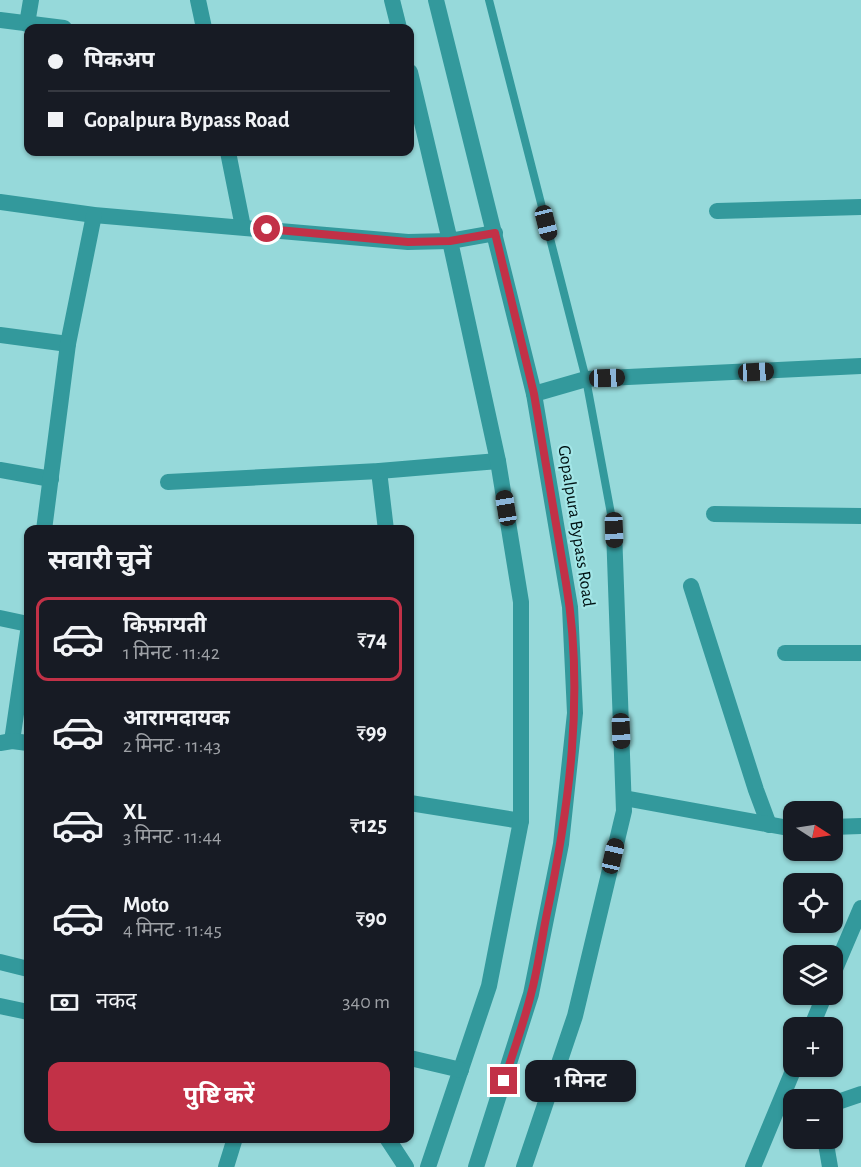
<!DOCTYPE html>
<html lang="hi">
<head>
<meta charset="utf-8">
<style>
  :root { --surface:#171b24; --page:#242831; --text:#f1f3f6; --muted:#9ea1a6; --line:#363941; --accent:#c23147 }
  body { margin:0; font-family:"Alegreya Sans","Noto Sans Devanagari",sans-serif; background:var(--page); color:var(--text); height:100vh; display:flex; flex-direction:column; font-size:22px; white-space:nowrap }
  * { box-sizing:border-box; margin:0 }
  p { font-size:20px; color:var(--muted) }
  .icon { flex:none; width:33px; height:33px; fill:none; stroke:currentColor; stroke-width:2; stroke-linecap:round; stroke-linejoin:round }
  .map { position:relative; flex:1; overflow:hidden }
  .sheet { position:absolute; left:24px; top:525px; width:390px; height:618px; display:flex; flex-direction:column; background:var(--surface); border-radius:12px; box-shadow:0 2px 4px #0004 }
  .sheet>* { flex:none }
  .banner { position:absolute; left:24px; top:24px; width:390px; height:132px; border-radius:12px; box-shadow:0 2px 4px #0004; display:grid; align-content:center; height:132px; padding:0 24px; background:var(--surface) }
  .needle { width:39px; rotate:102deg }
  .buttons { position:absolute; left:783px; top:801px; display:grid; gap:12px }
  .buttons a { display:grid; place-items:center; width:60px; height:60px; border-radius:12px; background:var(--surface); box-shadow:0 2px 4px #0004; font-size:30px }
  .end { position:absolute; width:27px; height:27px; margin:-14px; border:8px solid #c23147; background:#fff; box-shadow:0 0 0 3px #fff }
  .from { border-radius:50% }
  .bubble { position:absolute; height:42px; border-radius:12px; background:var(--surface); box-shadow:0 2px 4px #0004; font-size:20px; font-weight:700; line-height:42px; text-align:center }
  .car { position:absolute; width:18px; height:36px; margin:-18px -9px; border-radius:8px; box-shadow:0 0 4px 2px #0007; background:linear-gradient(#222 24%,#8ab4d8 0 40%,#222 0 76%,#8ab4d8 0 86%,#222 0) }
  .banner b { display:flex; align-items:center; gap:21px; height:57px; font-size:22px }
  .banner b+b { border-top:2px solid var(--line) }
  .banner i { width:15px; height:15px; background:var(--text) }
  ul { padding:0; list-style:none }
  li { display:flex; align-items:center; gap:18px; height:84px; margin:0 12px 9px; padding:0 12px; border:3px solid transparent; border-radius:12px }
  li div { flex:1 }
  li b { display:block; font-size:22px }
  li em { font-style:normal; font-weight:700 }
  li.selected { border-color:var(--accent) }
  li>.icon { width:54px; height:54px; stroke-width:1.5 }
  h2 { padding:0 24px; font-size:27px; line-height:72px }
  .pay { display:flex; align-items:center; gap:15px; height:66px; padding:0 24px; font-size:22px }
  .pay p { margin-inline-start:auto }
  .action { display:flex; gap:12px; margin-top:auto; padding:12px 24px }
  .action a { flex:1; height:69px; border-radius:12px; background:var(--accent); color:#fff; font-size:24px; font-weight:700; line-height:69px; text-align:center }
  .map>svg:first-child { display:block }
</style>
</head>
<body>
<div class="map">
<svg width="861" height="1167" viewBox="0 0 861 1167">
  <rect width="100%" height="100%" fill="#96d9da"/>
  <g fill="none" stroke-linecap="round" stroke-linejoin="round">
    <!-- service -->
    <path stroke="#33999c" stroke-width="8" d="M489 0 586 379 614 530"/>
    <!-- minor -->
    <g stroke="#33999c" stroke-width="16">
      <path d="M198 0 204 28"/>
      <path d="M0 20 64 28"/>
      <path d="M27 24 31 0"/>
      <path d="M228 152 243 227"/>
      <path d="M0 202 94 215 408 242 450 241 495 233"/>
      <path d="M717 211 861 207"/>
      <path d="M0 335 68 344"/>
      <path d="M534 394 586 379 861 366"/>
      <path d="M0 470 51 479"/>
      <path d="M379 471 386 530"/>
      <path d="M168 482 379 471 498 461"/>
      <path d="M714 514 861 516"/>
      <path d="M44 530 68 344 94 215"/>
      <path d="M691 586 756 790 769 825"/>
      <path d="M0 618 28 624"/>
      <path d="M785 653H861"/>
      <path d="M12 741 28 632"/>
      <path d="M0 743 12 741 28 743"/>
      <path d="M624 798 794 829"/>
      <path d="M410 803 521 821"/>
      <path d="M832 827 861 826"/>
      <path d="M832 976 861 908"/>
      <path d="M811 1028 825 994"/>
      <path d="M832 1104 861 1094"/>
      <path d="M825 1138 830 1167"/>
      <path d="M226 1167 235 1138"/>
      <path d="M524 1167 575 1016 624 811 614 530"/>
      <path d="M753 1167 795 1066"/>
    </g>
    <!-- tertiary -->
    <g stroke="#33999c" stroke-width="16">
      <path d="M392 0 399 28"/>
      <path d="M436 0 534 394 570 607 575 713 561 844 531 994 476 1167"/>
      <path d="M410 72 450 241 498 461 521 602V821L489 986 428 1167"/>
      <path d="M0 962 28 969"/>
      <path d="M0 1006 28 1012"/>
      <path d="M410 1058 461 1070"/>
      <path d="M387 1138 406 1167"/>
    </g>
  </g>
  <g fill="none" stroke-linecap="round" stroke-linejoin="round">
    <!-- route -->
    <path stroke="#c23147" stroke-width="8" d="M267 229 408 242 450 241 495 233 534 394 566 583C585 694 569 809 546 918 541 943 538 969 531 994 524 1023 513 1052 504 1081"/>
  </g>
  <g text-anchor="middle" dominant-baseline="central" stroke-width="4.5" stroke-linejoin="round" paint-order="stroke">
    <!-- street labels -->
    <g font-size="18" fill="#001213" stroke="#a3e6e7">
      <text transform="translate(576 526) rotate(81)">Gopalpura Bypass Road</text>
    </g>
  </g>
</svg>
<div class="buttons">
<a><svg class="needle" viewBox="-14 -14 28 28"><path d="M0-13l5 13h-10z" fill="#e53935"/><path d="M0 13l5-13h-10z" fill="#9ea1a6"/></svg></a>
<a><svg class="icon" aria-label="locate" viewBox="0 0 24 24"><circle cx="12" cy="12" r="6"/><path d="M12 2v4M12 18v4M2 12h4M18 12h4"/></svg></a>
<a><svg class="icon" aria-label="layers" viewBox="0 0 24 24"><path d="M12 4l9 5-9 5-9-5zM3 14l9 5 9-5"/></svg></a>
<a>+</a>
<a>−</a>
</div>
<i class="end from" style="left:267px;top:229px"></i>
<i class="end" style="left:504px;top:1081px"></i>
<div class="bubble" style="left:525px;top:1060px;width:111px">1 मिनट</div>
<i class="car" style="left:546px;top:223px;rotate:166deg"></i>
<i class="car" style="left:756px;top:372px;rotate:87deg"></i>
<i class="car" style="left:607px;top:378px;rotate:88deg"></i>
<i class="car" style="left:506px;top:508px;rotate:351deg"></i>
<i class="car" style="left:614px;top:530px;rotate:178deg"></i>
<i class="car" style="left:621px;top:731px;rotate:178deg"></i>
<i class="car" style="left:613px;top:856px;rotate:13deg"></i>
<div class="banner">
<b><i class="from"></i>पिकअप</b>
<b><i></i>Gopalpura Bypass Road</b>
</div>
<section class="sheet">
<h2>सवारी चुनें</h2>
<ul>
<li class="selected"><svg class="icon" aria-label="car" viewBox="0 0 24 24"><path d="M5 17H2v-5l4-1 3-4h7l3 4 3 1v5h-3M9 17h6M6 11h13"/><circle cx="7" cy="17" r="2"/><circle cx="17" cy="17" r="2"/></svg><div><b>किफ़ायती</b><p>1 मिनट · 11:42</p></div><em>₹74</em></li>
<li><svg class="icon" aria-label="car" viewBox="0 0 24 24"><path d="M5 17H2v-5l4-1 3-4h7l3 4 3 1v5h-3M9 17h6M6 11h13"/><circle cx="7" cy="17" r="2"/><circle cx="17" cy="17" r="2"/></svg><div><b>आरामदायक</b><p>2 मिनट · 11:43</p></div><em>₹99</em></li>
<li><svg class="icon" aria-label="car" viewBox="0 0 24 24"><path d="M5 17H2v-5l4-1 3-4h7l3 4 3 1v5h-3M9 17h6M6 11h13"/><circle cx="7" cy="17" r="2"/><circle cx="17" cy="17" r="2"/></svg><div><b>XL</b><p>3 मिनट · 11:44</p></div><em>₹125</em></li>
<li><svg class="icon" aria-label="car" viewBox="0 0 24 24"><path d="M5 17H2v-5l4-1 3-4h7l3 4 3 1v5h-3M9 17h6M6 11h13"/><circle cx="7" cy="17" r="2"/><circle cx="17" cy="17" r="2"/></svg><div><b>Moto</b><p>4 मिनट · 11:45</p></div><em>₹90</em></li>
</ul>
<div class="pay"><svg class="icon" aria-label="cash" viewBox="0 0 24 24"><path d="M3 7h18v10H3z"/><circle cx="12" cy="12" r="2"/></svg>नकद<p>340 m</p></div>
<div class="action"><a>पुष्टि करें</a></div>
</section>
</div>
</body>
</html>
